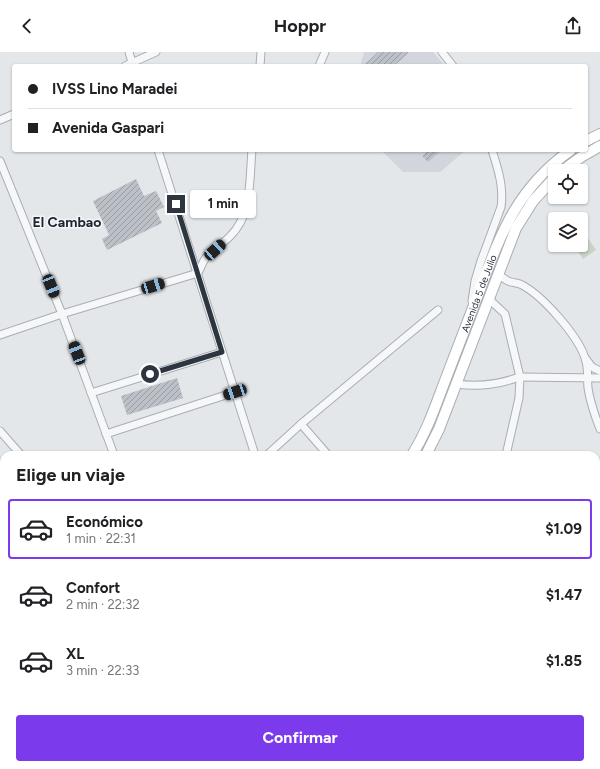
<!DOCTYPE html>
<html lang="es">
<head>
<meta charset="utf-8">
<style>
  :root { --surface:#fff; --page:#f2f2f2; --text:#202124; --muted:#757577; --line:#e0e0e0; --accent:#7c3aed }
  body { margin:0; font-family:Figtree,sans-serif; background:var(--page); color:var(--text); height:100vh; display:flex; flex-direction:column; font-size:15px; white-space:nowrap }
  * { box-sizing:border-box; margin:0 }
  p { font-size:13px; color:var(--muted) }
  .icon { flex:none; width:22px; height:22px; fill:none; stroke:currentColor; stroke-width:2; stroke-linecap:round; stroke-linejoin:round }
  .map { position:relative; flex:1; overflow:hidden }
  .side { position:absolute; left:0px; top:399px; width:600px; height:318px; display:flex; flex-direction:column; background:var(--surface); border-radius:12px 12px 0 0; box-shadow:0 1px 3px #0004 }
  .side>* { flex:none }
  .guide { position:absolute; left:12px; top:12px; width:576px; height:88px; border-radius:4px; box-shadow:0 1px 3px #0004; display:grid; align-content:center; height:88px; padding:0 16px; background:var(--surface) }
  .tools { position:absolute; left:548px; top:112px; display:grid; gap:8px }
  .tools a { display:grid; place-items:center; width:40px; height:40px; border-radius:4px; background:var(--surface); box-shadow:0 1px 3px #0004; font-size:20px }
  .end { position:absolute; width:18px; height:18px; margin:-9px; border:5px solid #2d3541; background:#fff; box-shadow:0 0 0 2px #fff }
  .from { border-radius:50% }
  .bubble { position:absolute; height:28px; border-radius:4px; background:var(--surface); box-shadow:0 1px 3px #0004; font-size:13px; font-weight:700; line-height:28px; text-align:center }
  .car { position:absolute; width:12px; height:24px; margin:-12px -6px; border-radius:5px; box-shadow:0 0 3px 1px #0007; background:linear-gradient(#222 24%,#8ab4d8 0 40%,#222 0 76%,#8ab4d8 0 86%,#222 0) }
  .guide b { display:flex; align-items:center; gap:14px; height:38px; font-size:15px }
  .guide b+b { border-top:1px solid var(--line) }
  .guide i { width:10px; height:10px; background:var(--text) }
  ul { padding:0; list-style:none }
  li { display:flex; align-items:center; gap:12px; height:60px; margin:0 8px 6px; padding:0 8px; border:2px solid transparent; border-radius:4px }
  li div { flex:1 }
  li b { display:block; font-size:15px }
  li em { font-style:normal; font-weight:700 }
  li.selected { border-color:var(--accent) }
  li>.icon { width:36px; height:36px; stroke-width:1.5 }
  h2 { padding:0 16px; font-size:18px; line-height:48px }
  .action { display:flex; gap:8px; margin-top:auto; padding:8px 16px }
  .action a { flex:1; height:46px; border-radius:4px; background:var(--accent); color:#fff; font-size:16px; font-weight:700; line-height:46px; text-align:center }
  header { display:flex; justify-content:space-between; align-items:center; height:52px; padding:0 16px; background:var(--surface); font-size:18px; font-weight:700 }
  .map>svg:first-child { display:block }
</style>
</head>
<body>
<header><svg class="icon" aria-label="back" viewBox="0 0 24 24"><path d="M15 5l-7 7 7 7"/></svg>Hoppr<svg class="icon" aria-label="share" viewBox="0 0 24 24"><path d="M12 15V3M7 8l5-5 5 5M5 13v7h14v-7"/></svg></header>
<div class="map">
<svg width="600" height="717" viewBox="0 0 600 717">
  <defs>
    <pattern id="building-hatch" width="6" height="6" patternUnits="userSpaceOnUse"><rect width="6" height="6" fill="#bcc0c7"/><path d="M-1 1l2-2M0 6l6-6M5 7l2-2" fill="none" stroke="#999da3"/></pattern>
  </defs>
  <rect width="100%" height="100%" fill="#e4e7ea"/>
  <!-- built -->
  <g fill="#d2d6dc">
    <path d="M364 0H433L445 14H360Z"/>
    <path d="M381 98H466L440 120H403Z"/>
  </g>
  <!-- garden -->
  <path fill="#c9d3c6" d="M581 176 596 198 583 207 574 193H581Z"/>
  <!-- building -->
  <g fill="url(#building-hatch)">
    <path d="M378 0H409L394 14H363Z"/>
    <path d="M429 98H442L428 110 422 104Z"/>
    <path d="M136 127 144 144 156 139 164 155 156 159 162 171 107 198 102 187 109 183 93 149Z"/>
    <path d="M177 326 183 346 127 363 121 344Z"/>
  </g>
  <g fill="none" stroke-linecap="round" stroke-linejoin="round">
    <defs>
      <g id="street">
        <path d="M129 0 133 14"/>
        <path d="M442 0 453 14"/>
        <path d="M125 14 156 0"/>
        <path d="M260 14 261 0"/>
        <path d="M319 14 325 0"/>
        <path d="M0 68 14 62"/>
        <path d="M158 98 255 403"/>
        <path d="M0 109 62 262 114 403"/>
        <path d="M498 222C502 225 506 229 511 230 515 231 519 231 522 233 543 244 578 284 585 306 589 318 587 325 588 336 590 350 595 364 600 377"/>
        <path d="M489 247 505 262 520 325 519 346 506 403"/>
        <path d="M472 249 475 229 481 209 501 155C504 135 498 117 492 98"/>
        <path d="M0 283 62 262 198 221C201 215 203 209 207 204 218 194 233 185 240 171 251 152 250 120 252 98"/>
        <path d="M586 307 592 315 600 319"/>
        <path d="M520 325 600 326"/>
        <path d="M456 332C479 335 498 333 519 325"/>
        <path d="M91 341 222 300"/>
        <path d="M301 372 328 403"/>
        <path d="M0 379 21 403"/>
        <path d="M106 382 235 340"/>
        <path d="M267 403 301 372 438 258"/>
        <path d="M0 442 4 443"/>
        <path d="M596 509H600"/>
        <path d="M596 552 600 584"/>
        <path d="M0 630 4 626"/>
        <path d="M596 650 600 649"/>
        <path d="M293 713 296 717"/>
        <path d="M434 713 441 717"/>
        <path d="M255 717 258 713"/>
        <path d="M423 717 425 713"/>
        <path d="M453 717 456 713"/>
      </g>
      <g id="secondary">
        <path d="M586 89 600 82"/>
        <path d="M562 119 581 105 600 94"/>
        <path id="s1" d="M412 403C426 381 434 358 443 334 455 303 467 272 479 240 501 181 517 136 571 98"/>
        <path d="M426 403 439 377 516 176 533 149 555 125"/>
        <path d="M0 665 4 666"/>
        <path d="M0 676 4 678"/>
        <path d="M81 713 90 717"/>
        <path d="M106 713 113 716"/>
      </g>
    </defs>
    <!-- street casing -->
    <use href="#street" stroke="#a9aeb4" stroke-width="9"/>
    <!-- secondary casing -->
    <use href="#secondary" stroke="#a9aeb4" stroke-width="12"/>
    <!-- street -->
    <use href="#street" stroke="#f6f7f9" stroke-width="7"/>
    <!-- secondary -->
    <use href="#secondary" stroke="#fff" stroke-width="10"/>
  </g>
  <g fill="none" stroke-linecap="round" stroke-linejoin="round">
    <!-- route -->
    <path stroke="#2d3541" stroke-width="5" d="M150 322 222 300 176 152"/>
  </g>
  <g text-anchor="middle" dominant-baseline="central" stroke-width="3" stroke-linejoin="round" paint-order="stroke">
    <!-- street labels -->
    <g font-size="10" fill="#2d3541" stroke="#f4f5f8">
      <text stroke="none"><textPath href="#s1" startOffset="175">Avenida 5 de Julio</textPath></text>
    </g>
    <!-- district labels -->
    <g font-size="14" font-weight="bold" fill="#1f2632" stroke="#f4f5f8">
      <text x="67" y="170">El Cambao</text>
    </g>
  </g>
</svg>
<div class="tools">
<a><svg class="icon" aria-label="locate" viewBox="0 0 24 24"><circle cx="12" cy="12" r="6"/><path d="M12 2v4M12 18v4M2 12h4M18 12h4"/></svg></a>
<a><svg class="icon" aria-label="layers" viewBox="0 0 24 24"><path d="M12 4l9 5-9 5-9-5zM3 14l9 5 9-5"/></svg></a>
</div>
<i class="end from" style="left:150px;top:322px"></i>
<i class="end" style="left:176px;top:152px"></i>
<div class="bubble" style="left:190px;top:138px;width:66px">1 min</div>
<i class="car" style="left:215px;top:198px;rotate:48deg"></i>
<i class="car" style="left:51px;top:234px;rotate:158deg"></i>
<i class="car" style="left:153px;top:234px;rotate:73deg"></i>
<i class="car" style="left:77px;top:301px;rotate:339deg"></i>
<i class="car" style="left:235px;top:340px;rotate:252deg"></i>
<div class="guide">
<b><i class="from"></i>IVSS Lino Maradei</b>
<b><i></i>Avenida Gaspari</b>
</div>
<section class="side">
<h2>Elige un viaje</h2>
<ul>
<li class="selected"><svg class="icon" aria-label="car" viewBox="0 0 24 24"><path d="M5 17H2v-5l4-1 3-4h7l3 4 3 1v5h-3M9 17h6M6 11h13"/><circle cx="7" cy="17" r="2"/><circle cx="17" cy="17" r="2"/></svg><div><b>Económico</b><p>1 min · 22:31</p></div><em>$1.09</em></li>
<li><svg class="icon" aria-label="car" viewBox="0 0 24 24"><path d="M5 17H2v-5l4-1 3-4h7l3 4 3 1v5h-3M9 17h6M6 11h13"/><circle cx="7" cy="17" r="2"/><circle cx="17" cy="17" r="2"/></svg><div><b>Confort</b><p>2 min · 22:32</p></div><em>$1.47</em></li>
<li><svg class="icon" aria-label="car" viewBox="0 0 24 24"><path d="M5 17H2v-5l4-1 3-4h7l3 4 3 1v5h-3M9 17h6M6 11h13"/><circle cx="7" cy="17" r="2"/><circle cx="17" cy="17" r="2"/></svg><div><b>XL</b><p>3 min · 22:33</p></div><em>$1.85</em></li>
</ul>
<div class="action"><a>Confirmar</a></div>
</section>
</div>
</body>
</html>
